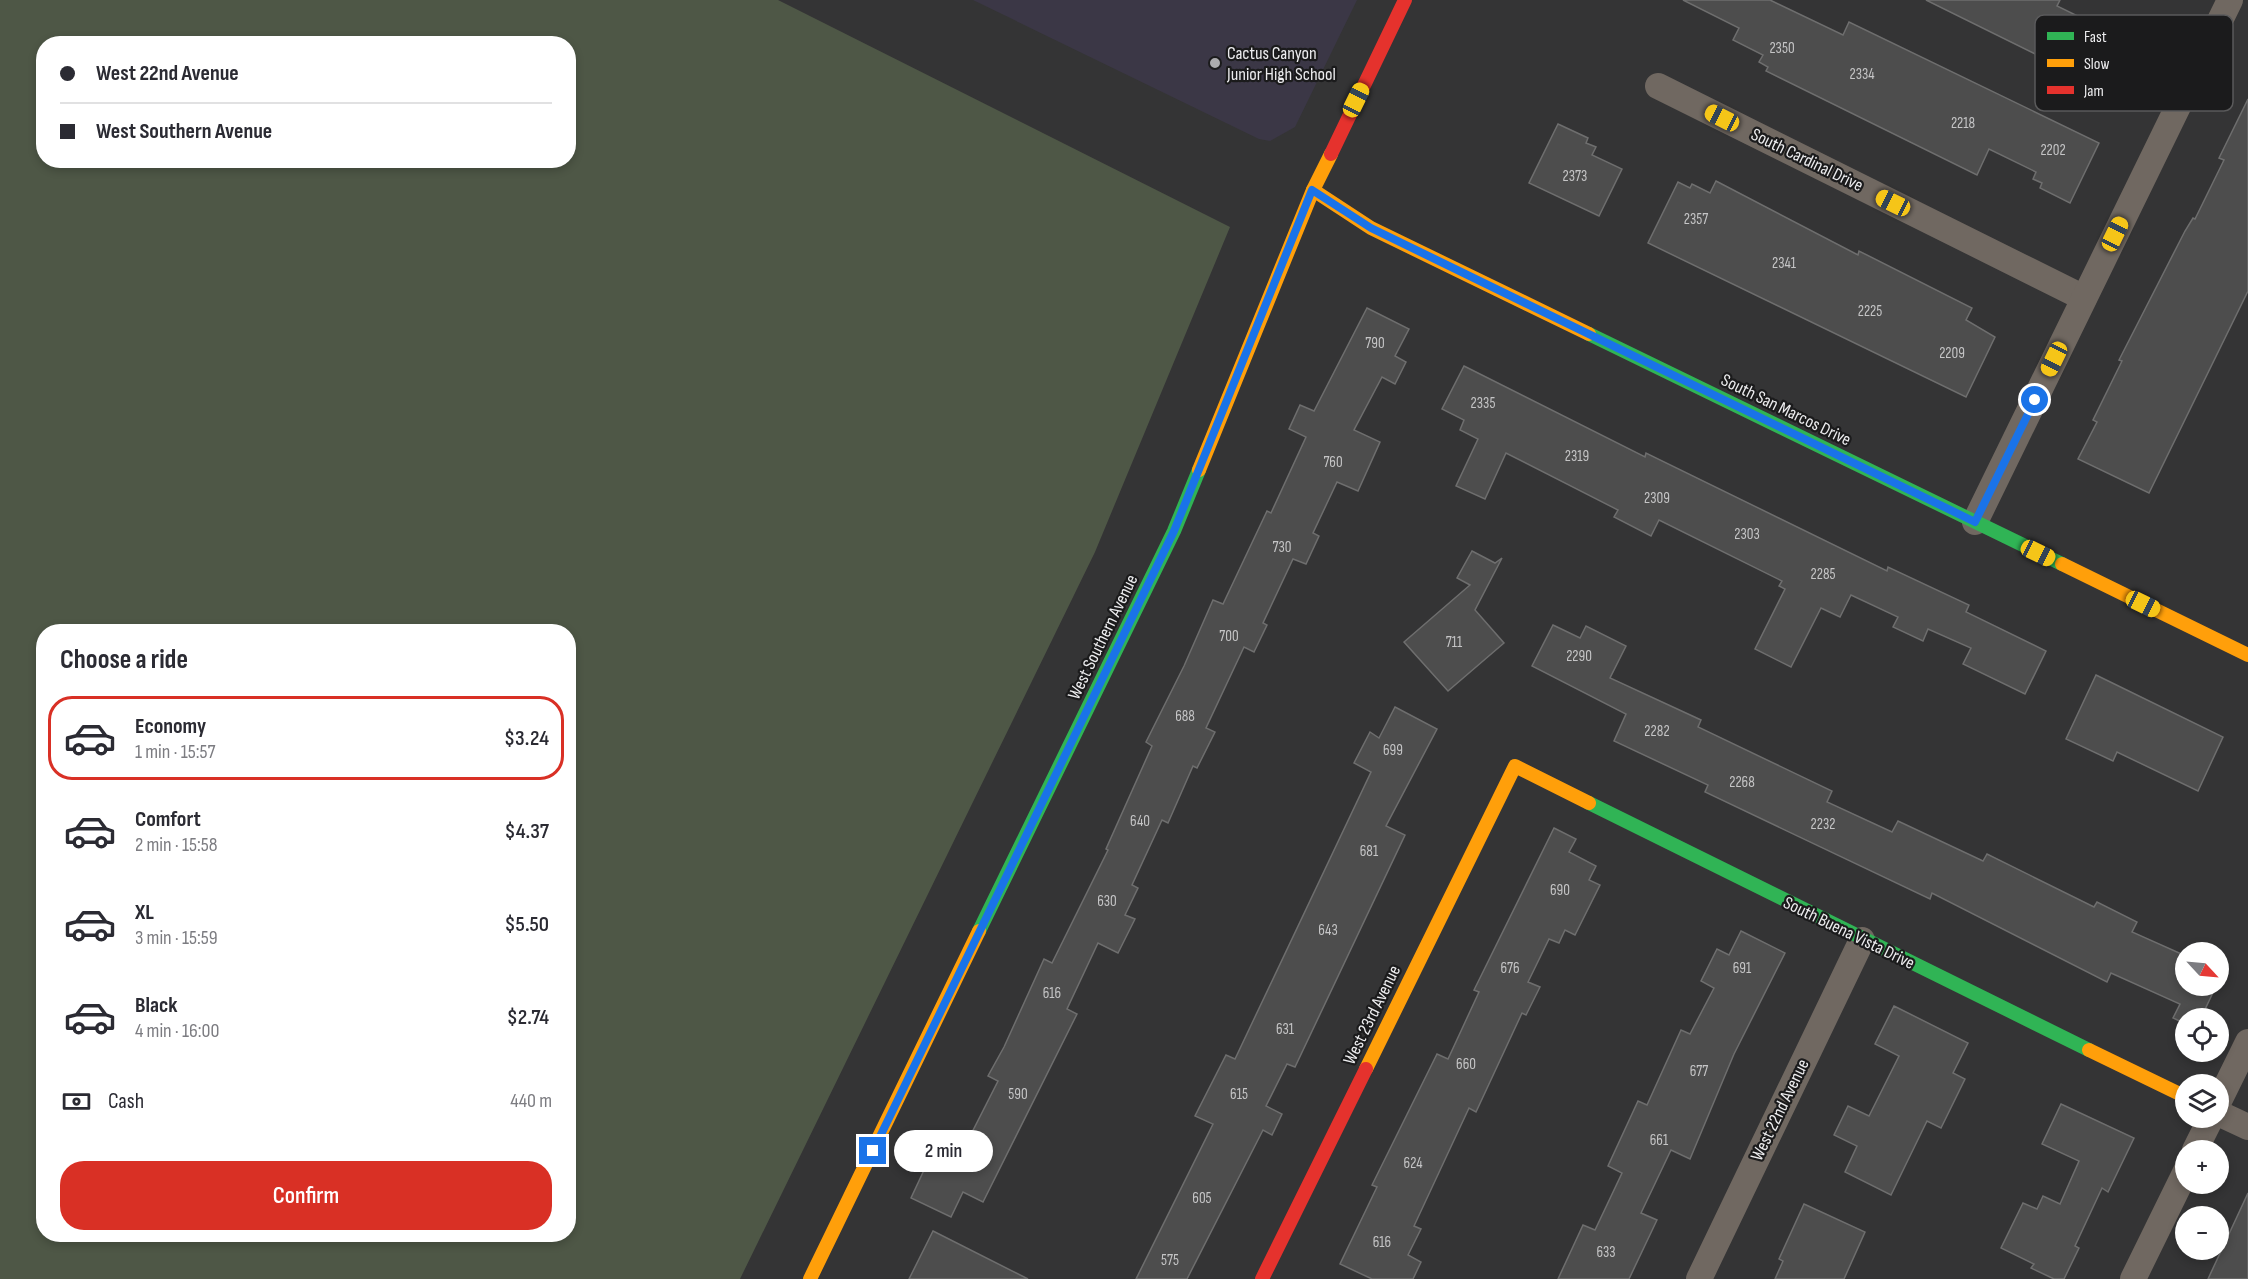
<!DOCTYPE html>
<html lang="en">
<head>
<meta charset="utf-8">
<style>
  :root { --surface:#fff; --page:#f7f7f7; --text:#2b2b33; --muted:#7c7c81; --line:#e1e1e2; --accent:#d93025 }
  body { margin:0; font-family:"Sofia Sans Condensed",sans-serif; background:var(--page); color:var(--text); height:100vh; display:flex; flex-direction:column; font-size:22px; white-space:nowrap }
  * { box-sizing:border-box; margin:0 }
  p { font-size:20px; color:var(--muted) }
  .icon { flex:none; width:33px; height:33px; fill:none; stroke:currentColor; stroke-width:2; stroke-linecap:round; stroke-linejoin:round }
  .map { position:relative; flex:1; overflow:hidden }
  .drawer { position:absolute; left:36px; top:624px; width:540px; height:618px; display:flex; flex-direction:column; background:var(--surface); border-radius:24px; box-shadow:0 3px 9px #0003 }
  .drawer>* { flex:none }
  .banner { position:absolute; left:36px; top:36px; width:540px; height:132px; border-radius:24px; box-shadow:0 3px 9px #0003; display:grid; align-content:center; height:132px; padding:0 24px; background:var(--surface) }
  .needle { width:39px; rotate:116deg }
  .controls { position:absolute; left:2175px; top:942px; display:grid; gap:12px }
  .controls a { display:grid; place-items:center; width:54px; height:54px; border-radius:50%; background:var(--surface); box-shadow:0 3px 9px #0003; font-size:30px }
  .end { position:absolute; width:27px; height:27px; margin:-14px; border:8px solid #1a73e8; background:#fff; box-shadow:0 0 0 3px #fff }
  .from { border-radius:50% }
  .bubble { position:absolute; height:42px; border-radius:21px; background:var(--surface); box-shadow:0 3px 9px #0003; font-size:20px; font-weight:600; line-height:42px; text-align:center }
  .car { position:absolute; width:18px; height:36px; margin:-18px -9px; border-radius:8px; box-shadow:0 0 4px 2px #0007; background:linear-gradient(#f5c518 24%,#345 0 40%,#f5c518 0 76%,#345 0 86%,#f5c518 0) }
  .banner b { display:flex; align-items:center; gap:21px; height:57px; font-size:22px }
  .banner b+b { border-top:2px solid var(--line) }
  .banner i { width:15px; height:15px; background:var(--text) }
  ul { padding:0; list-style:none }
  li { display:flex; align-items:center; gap:18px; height:84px; margin:0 12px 9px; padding:0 12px; border:3px solid transparent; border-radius:24px }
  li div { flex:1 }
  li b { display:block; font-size:22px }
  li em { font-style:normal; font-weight:600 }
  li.active { border-color:var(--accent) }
  li>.icon { width:54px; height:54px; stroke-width:1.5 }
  h2 { padding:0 24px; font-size:27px; line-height:72px }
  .pay { display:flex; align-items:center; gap:15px; height:66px; padding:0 24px; font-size:22px }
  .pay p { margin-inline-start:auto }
  .primary-button { display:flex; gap:12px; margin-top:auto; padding:12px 24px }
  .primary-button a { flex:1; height:69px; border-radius:24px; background:var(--accent); color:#fff; font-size:24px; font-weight:600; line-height:69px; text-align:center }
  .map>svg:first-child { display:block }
</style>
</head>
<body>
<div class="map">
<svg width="2248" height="1279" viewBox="0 0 2248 1279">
  <rect width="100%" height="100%" fill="#343435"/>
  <!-- education -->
  <path fill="#3b3746" d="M973 0H1357L1295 127 1270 141 1259 139Z"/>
  <!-- green -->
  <path fill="#4e5746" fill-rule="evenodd" d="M0 0H778L1230 227 1095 552 740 1279H0ZM44 44H568V160H44ZM44 632H568V1234H44Z"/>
  <!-- building -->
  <g fill="#4d4d4d" stroke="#6e6e6e" stroke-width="1.5">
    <path d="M1683 0H1770L1843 35 1849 22 2099 143 2070 203 2040 188 2042 183 2033 179 2036 172 1989 149 1977 175 1766 71 1768 67 1759 62 1763 55 1733 40 1739 28Z"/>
    <path d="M1926 0H2060L2057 6 2106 30 2109 23 2118 27 2121 23 2151 38 2122 97Z"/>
    <path d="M2248 99V291L2149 493 2078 459 2097 422 2093 420 2122 361 2119 360 2185 231 2193 218 2195 219 2224 160 2219 158Z"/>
    <path d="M1558 124 1588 138 1586 143 1596 147 1592 155 1622 169 1599 216 1529 183Z"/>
    <path d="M1716 181 1858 255 1859 251 1972 308 1966 320 1995 337 1966 397 1648 243 1678 182 1690 188 1692 184 1710 193Z"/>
    <path d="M1367 308 1409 329 1395 356 1406 362 1395 384 1382 377 1354 430 1380 442 1358 491 1337 482 1313 533 1319 536 1306 564 1293 559 1263 623 1267 625 1254 652 1244 647 1206 728 1215 732 1197 768 1193 766 1168 823 1162 820 1132 885 1138 888 1125 915 1135 919 1118 953 1098 943 1067 1009 1077 1014 983 1202 963 1192 951 1217 911 1198 940 1136 964 1148 998 1081 988 1076 1004 1047 1044 959 1052 963 1108 850 1106 849 1152 746 1146 742 1184 666 1213 600 1223 604 1267 511 1271 513 1306 437 1289 429 1300 405 1314 411Z"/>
    <path d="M1464 366 1645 457 1646 453 1887 571 1888 567 1969 605 1966 612 2046 651 2025 694 1963 664 1971 648 1928 629 1923 641 1893 627 1898 617 1851 595 1840 617 1821 608 1791 667 1755 649 1785 589 1779 586 1782 581 1659 520 1651 536 1614 517 1618 510 1506 453 1485 499 1456 486 1478 439 1460 430 1464 420 1442 409Z"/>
    <path d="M1472 551 1495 563 1502 558 1475 610 1504 643 1448 691 1404 642 1470 585 1457 578Z"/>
    <path d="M1553 625 1580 638 1586 626 1626 646 1610 678 1701 720 1698 727 1832 791 1827 802 1892 832 1898 821 1983 861 1987 854 2094 907 2097 902 2137 922 2132 932 2186 956V986H2216L2201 1018H2186V1024L2173 1018 2180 1004 2111 973 2107 982 1932 893 1930 899 1705 792 1708 785 1614 741 1626 714 1532 666Z"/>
    <path d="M2096 675 2223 737 2198 791 2117 752 2113 761 2066 739Z"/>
    <path d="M1395 707 1437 729 1386 826 1405 835 1295 1067 1287 1064 1266 1106 1282 1114 1272 1135 1263 1130 1187 1279H1136L1213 1124 1195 1116 1226 1055 1235 1059 1371 772 1354 763 1370 732 1379 738Z"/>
    <path d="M1554 828 1576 839 1569 852 1596 866 1589 880 1600 885 1575 935 1565 930 1559 943 1549 939 1528 982 1540 987 1526 1015 1522 1013 1476 1112 1469 1108 1414 1226 1421 1229 1408 1255 1421 1262 1413 1279H1372L1340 1264 1377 1187 1372 1185 1437 1054 1448 1059 1479 992 1474 990Z"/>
    <path d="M1741 931 1785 953 1734 1054 1690 1159 1671 1150 1641 1213 1657 1220 1629 1279H1558L1583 1225 1595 1230 1622 1173 1608 1166 1638 1101 1647 1105 1681 1030 1690 1034 1714 988 1701 981 1717 949 1729 955Z"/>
    <path d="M1894 1006 1968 1043 1953 1073 1965 1079 1941 1128 1927 1121 1891 1195 1845 1172 1857 1146 1834 1135 1848 1106 1869 1116 1899 1056 1875 1044Z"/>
    <path d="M2061 1104 2134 1138 2108 1192 2102 1188 2075 1246 2079 1248 2064 1279H2054L2031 1268 2034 1264 2001 1248 2023 1203 2037 1209 2043 1196 2060 1204 2079 1161 2042 1144Z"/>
    <path d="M2248 1193V1279H2208Z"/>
    <path d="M1804 1204 1865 1232 1844 1279H1775L1783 1261 1779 1259Z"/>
    <path d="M933 1231 1028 1279H909Z"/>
  </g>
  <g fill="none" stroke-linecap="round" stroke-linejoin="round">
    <!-- street -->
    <g stroke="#706861" stroke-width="26">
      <path d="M1658 86 2084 298"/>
      <path d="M1975 522 2230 0"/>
      <path d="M2218 1103 2248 1042"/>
      <path d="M2218 1113 2248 1127"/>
      <path d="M2195 1150 2211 1118"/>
      <path d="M1699 1279 1862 940"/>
      <path d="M2133 1279 2186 1171"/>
    </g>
    <!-- fast -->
    <g stroke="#30b455" stroke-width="14">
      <path d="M1589 334 2062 564"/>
      <path d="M1589 803 2089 1050"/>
      <path d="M979 931 1174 531 1199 470"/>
    </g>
    <!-- slow -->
    <g stroke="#ff9f0a" stroke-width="14">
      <path d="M1313 190 1371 228 1589 334"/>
      <path d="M1199 470 1313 190 1331 154"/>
      <path d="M2062 564 2248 655"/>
      <path d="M2089 1050 2186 1097"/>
      <path d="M1366 1069 1515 766 1589 803"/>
      <path d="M810 1279 979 931"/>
    </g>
    <!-- jam -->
    <g stroke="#e5322d" stroke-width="14">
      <path d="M1331 154 1405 0"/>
      <path d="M1262 1279 1366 1069"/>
    </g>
  </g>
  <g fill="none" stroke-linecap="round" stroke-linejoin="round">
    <!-- route -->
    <path stroke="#1a73e8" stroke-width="8" d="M873 1151 1174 531 1312 190 1371 228 1975 522 2035 400"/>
  </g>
  <!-- markers -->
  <circle fill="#acacae" stroke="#1b1b1c" stroke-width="2" cx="1215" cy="63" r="6"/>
  <g text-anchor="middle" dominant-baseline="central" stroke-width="4.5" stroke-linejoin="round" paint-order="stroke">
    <!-- number labels -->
    <g font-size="15" fill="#c5c5c6">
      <text x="1782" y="48">2350</text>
      <text x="1862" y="74">2334</text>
      <text x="1963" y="123">2218</text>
      <text x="2053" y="150">2202</text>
      <text x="1575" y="176">2373</text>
      <text x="1696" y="219">2357</text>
      <text x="1784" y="263">2341</text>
      <text x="1870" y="311">2225</text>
      <text x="1375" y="343">790</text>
      <text x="1952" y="353">2209</text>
      <text x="1483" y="403">2335</text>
      <text x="1577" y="456">2319</text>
      <text x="1333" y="462">760</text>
      <text x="1657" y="498">2309</text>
      <text x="1747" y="534">2303</text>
      <text x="1282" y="547">730</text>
      <text x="1823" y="574">2285</text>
      <text x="1229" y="636">700</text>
      <text x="1454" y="642">711</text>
      <text x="1579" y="656">2290</text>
      <text x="1185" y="716">688</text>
      <text x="1657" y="731">2282</text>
      <text x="1393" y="750">699</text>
      <text x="1742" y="782">2268</text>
      <text x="1140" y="821">640</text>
      <text x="1823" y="824">2232</text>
      <text x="1369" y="851">681</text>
      <text x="1560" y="890">690</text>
      <text x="1107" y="901">630</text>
      <text x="1328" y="930">643</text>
      <text x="1510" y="968">676</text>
      <text x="1742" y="968">691</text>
      <text x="1052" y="993">616</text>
      <text x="1285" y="1029">631</text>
      <text x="1466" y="1064">660</text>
      <text x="1699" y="1071">677</text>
      <text x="1018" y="1094">590</text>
      <text x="1239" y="1094">615</text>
      <text x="1659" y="1140">661</text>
      <text x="1413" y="1163">624</text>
      <text x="1202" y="1198">605</text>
      <text x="1382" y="1242">616</text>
      <text x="1606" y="1252">633</text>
      <text x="1170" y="1260">575</text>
    </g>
    <!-- poi labels -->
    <g font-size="18" fill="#ededef" stroke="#1b1b1c" text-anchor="start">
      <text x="1227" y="53">Cactus Canyon<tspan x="1227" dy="21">Junior High School</tspan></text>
    </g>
    <!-- street labels -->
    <g font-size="18" fill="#ededef" stroke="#1b1b1c">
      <text transform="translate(1807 160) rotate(26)">South Cardinal Drive</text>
      <text transform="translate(1786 410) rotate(26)">South San Marcos Drive</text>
      <text transform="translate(1103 637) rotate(-64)">West Southern Avenue</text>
      <text transform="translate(1849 933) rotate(26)">South Buena Vista Drive</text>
      <text transform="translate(1372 1015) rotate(-64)">West 23rd Avenue</text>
      <text transform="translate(1780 1110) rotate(-64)">West 22nd Avenue</text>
    </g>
  </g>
  <!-- legend -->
  <rect x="2035" y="15" width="198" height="96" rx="9" fill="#1b1b1c" stroke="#5a5a5b" stroke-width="1.5"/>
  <rect x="2047" y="32" width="27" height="8" fill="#30b455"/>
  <rect x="2047" y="59" width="27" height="8" fill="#ff9f0a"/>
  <rect x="2047" y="86" width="27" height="8" fill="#e5322d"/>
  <g font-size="16" fill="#ededef">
    <text x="2084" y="42">Fast</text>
    <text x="2084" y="69">Slow</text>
    <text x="2084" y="96">Jam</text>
  </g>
</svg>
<div class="controls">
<a><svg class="needle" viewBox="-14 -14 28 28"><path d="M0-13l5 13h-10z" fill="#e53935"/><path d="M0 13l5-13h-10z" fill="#7c7c81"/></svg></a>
<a><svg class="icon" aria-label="locate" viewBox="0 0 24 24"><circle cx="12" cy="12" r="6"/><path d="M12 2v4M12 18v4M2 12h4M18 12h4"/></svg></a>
<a><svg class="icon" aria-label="layers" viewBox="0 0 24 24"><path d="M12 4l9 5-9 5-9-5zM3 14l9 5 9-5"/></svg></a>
<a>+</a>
<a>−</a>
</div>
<i class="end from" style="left:2035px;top:400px"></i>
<i class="end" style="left:873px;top:1151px"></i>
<div class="bubble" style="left:894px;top:1130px;width:99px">2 min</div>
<i class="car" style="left:1356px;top:100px;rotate:26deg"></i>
<i class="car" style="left:1722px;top:118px;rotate:297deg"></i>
<i class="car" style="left:1893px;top:203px;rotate:296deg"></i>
<i class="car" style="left:2115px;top:234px;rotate:26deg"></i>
<i class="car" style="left:2054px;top:359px;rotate:206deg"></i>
<i class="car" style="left:2038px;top:553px;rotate:116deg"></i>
<i class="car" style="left:2143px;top:604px;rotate:116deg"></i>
<div class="banner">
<b><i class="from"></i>West 22nd Avenue</b>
<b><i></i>West Southern Avenue</b>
</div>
<section class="drawer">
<h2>Choose a ride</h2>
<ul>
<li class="active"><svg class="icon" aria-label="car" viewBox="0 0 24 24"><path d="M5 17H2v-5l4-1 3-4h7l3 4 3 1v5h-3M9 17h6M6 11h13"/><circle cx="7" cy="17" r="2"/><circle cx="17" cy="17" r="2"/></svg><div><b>Economy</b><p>1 min · 15:57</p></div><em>$3.24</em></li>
<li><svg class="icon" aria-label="car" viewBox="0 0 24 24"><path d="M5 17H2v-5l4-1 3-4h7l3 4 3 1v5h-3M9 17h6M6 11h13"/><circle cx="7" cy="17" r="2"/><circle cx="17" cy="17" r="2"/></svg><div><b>Comfort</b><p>2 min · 15:58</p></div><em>$4.37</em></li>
<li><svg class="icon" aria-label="car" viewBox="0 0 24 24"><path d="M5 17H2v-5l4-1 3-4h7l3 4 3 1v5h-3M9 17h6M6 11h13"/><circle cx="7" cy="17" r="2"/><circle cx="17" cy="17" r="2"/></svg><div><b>XL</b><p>3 min · 15:59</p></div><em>$5.50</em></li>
<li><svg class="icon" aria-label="car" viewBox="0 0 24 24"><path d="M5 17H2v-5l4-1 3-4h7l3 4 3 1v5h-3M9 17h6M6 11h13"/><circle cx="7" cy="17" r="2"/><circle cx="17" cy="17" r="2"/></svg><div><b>Black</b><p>4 min · 16:00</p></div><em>$2.74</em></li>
</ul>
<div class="pay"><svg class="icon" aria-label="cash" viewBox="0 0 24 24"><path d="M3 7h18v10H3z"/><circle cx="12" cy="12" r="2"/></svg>Cash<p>440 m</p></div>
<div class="primary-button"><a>Confirm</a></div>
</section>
</div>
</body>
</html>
